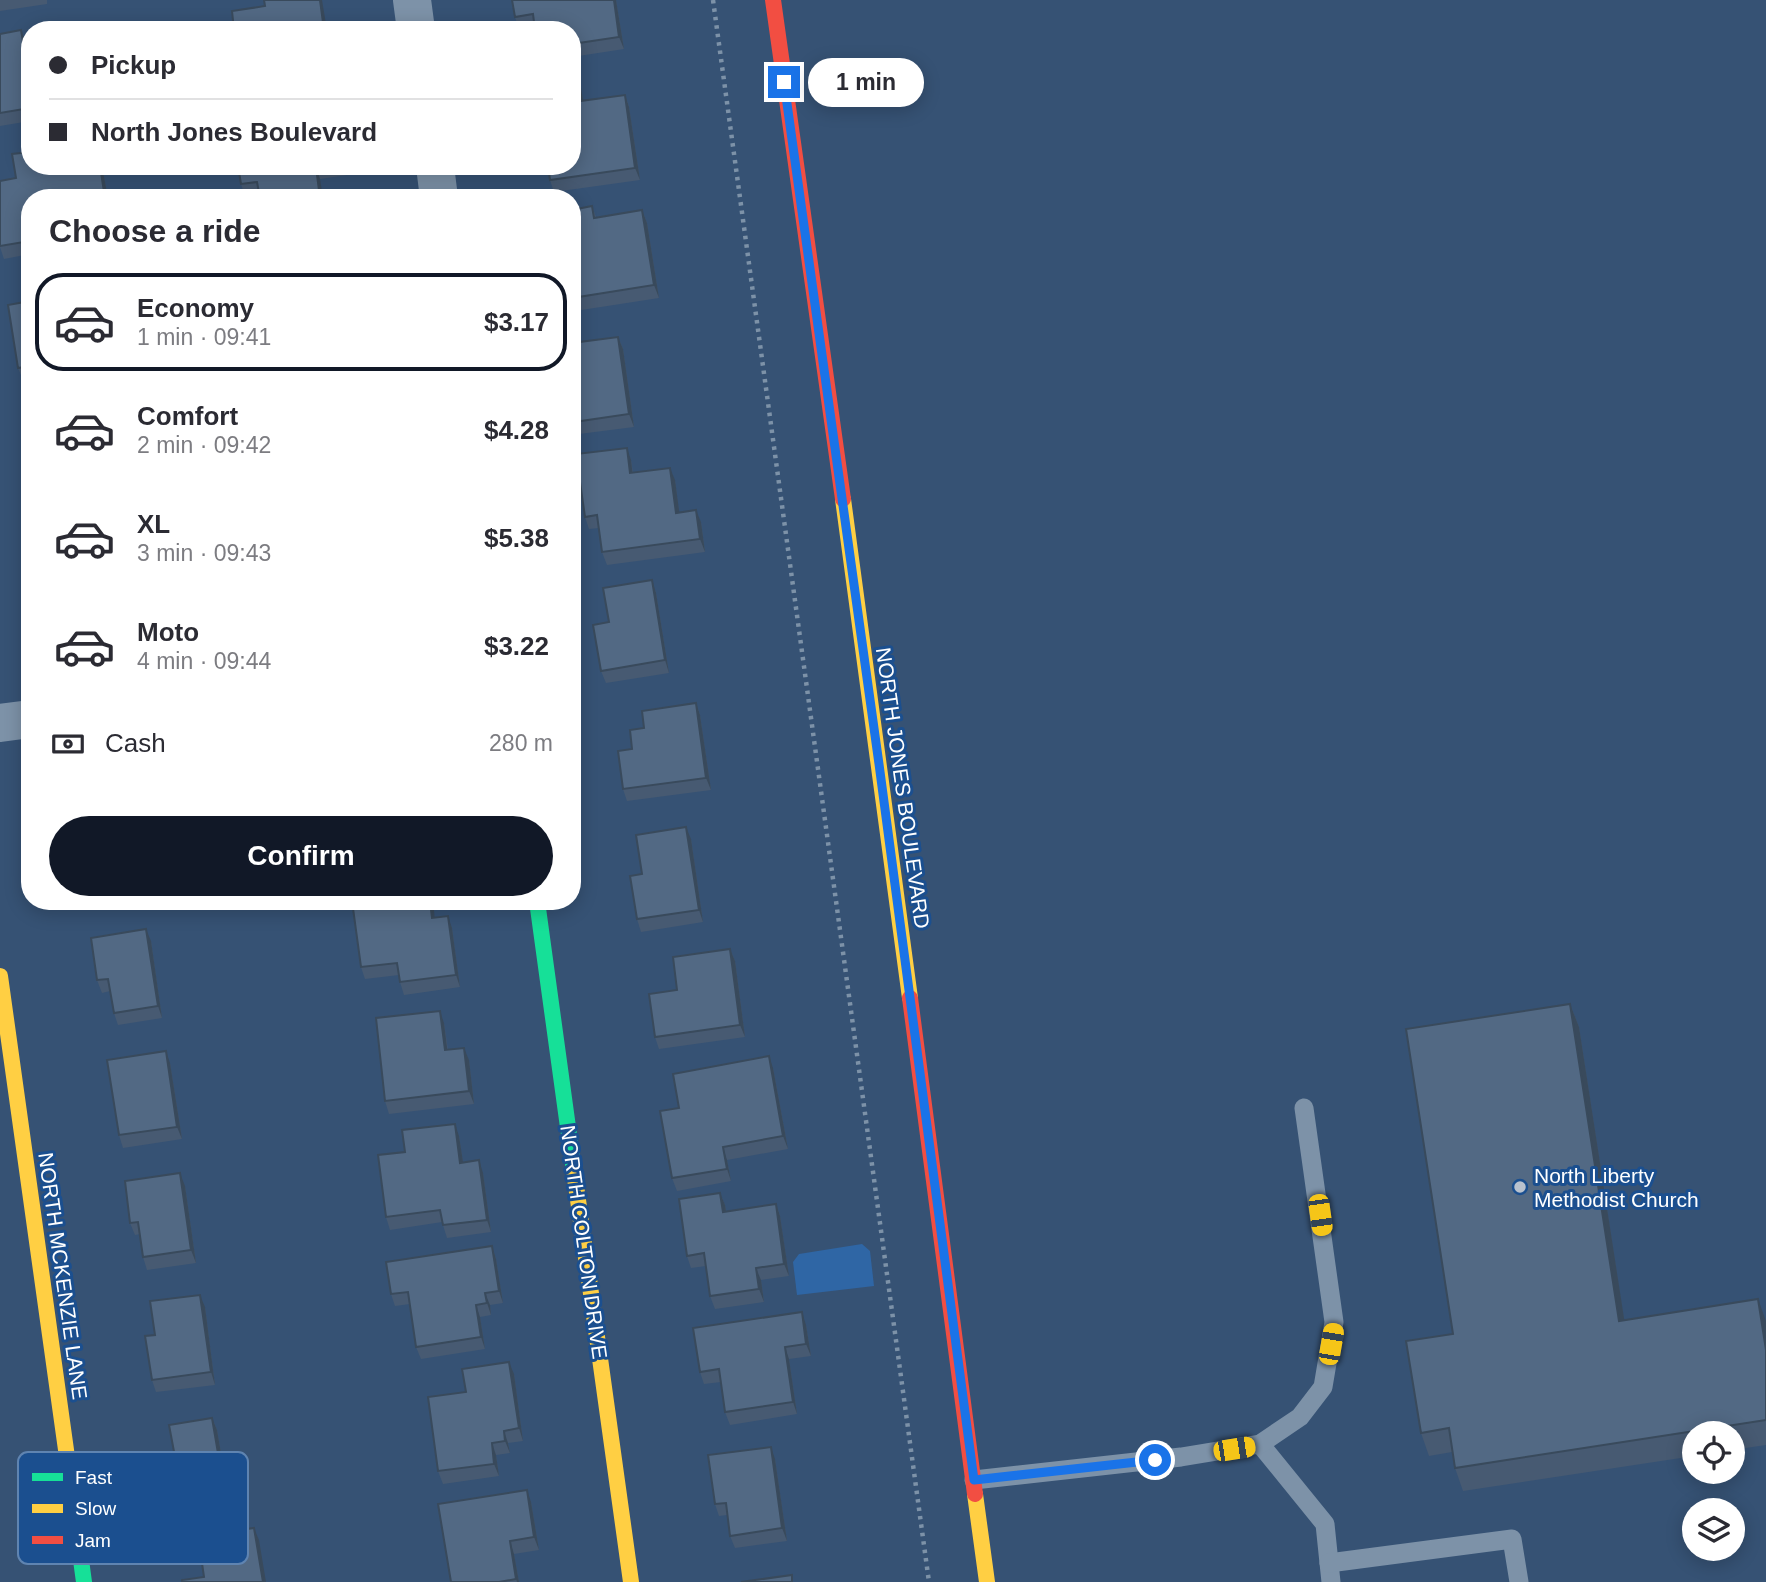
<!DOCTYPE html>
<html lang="en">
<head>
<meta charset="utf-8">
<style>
  :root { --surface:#fff; --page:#f7f7f7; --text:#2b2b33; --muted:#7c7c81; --line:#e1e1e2; --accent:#111827 }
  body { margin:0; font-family:Arial,sans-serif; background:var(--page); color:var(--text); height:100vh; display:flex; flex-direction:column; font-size:26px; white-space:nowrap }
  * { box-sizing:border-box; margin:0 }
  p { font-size:23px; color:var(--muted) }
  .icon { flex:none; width:38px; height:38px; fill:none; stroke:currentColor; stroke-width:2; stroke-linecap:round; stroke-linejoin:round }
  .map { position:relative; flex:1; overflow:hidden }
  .side { position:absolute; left:21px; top:189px; width:560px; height:721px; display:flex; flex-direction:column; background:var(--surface); border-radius:28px; box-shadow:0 4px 18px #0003 }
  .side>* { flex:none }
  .hud { position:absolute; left:21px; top:21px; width:560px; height:154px; border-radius:28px; box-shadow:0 4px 18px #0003; display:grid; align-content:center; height:154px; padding:0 28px; background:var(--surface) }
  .buttons { position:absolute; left:1682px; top:1421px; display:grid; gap:14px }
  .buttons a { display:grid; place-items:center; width:63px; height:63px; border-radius:50%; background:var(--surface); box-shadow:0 4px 18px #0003; font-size:35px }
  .end { position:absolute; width:32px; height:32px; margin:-16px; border:9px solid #1a73e8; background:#fff; box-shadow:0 0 0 4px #fff }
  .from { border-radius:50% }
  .bubble { position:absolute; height:49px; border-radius:24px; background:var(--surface); box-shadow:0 4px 18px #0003; font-size:23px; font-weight:700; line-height:49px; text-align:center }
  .car { position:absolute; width:21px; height:42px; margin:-21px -10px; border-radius:9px; box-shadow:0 0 5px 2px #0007; background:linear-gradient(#f5c518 24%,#345 0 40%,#f5c518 0 76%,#345 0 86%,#f5c518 0) }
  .hud b { display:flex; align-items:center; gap:24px; height:66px; font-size:26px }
  .hud b+b { border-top:2px solid var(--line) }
  .hud i { width:18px; height:18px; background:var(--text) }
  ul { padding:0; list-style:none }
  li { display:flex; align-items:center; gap:21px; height:98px; margin:0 14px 10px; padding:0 14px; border:4px solid transparent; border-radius:28px }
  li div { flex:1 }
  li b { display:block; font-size:26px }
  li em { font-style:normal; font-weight:700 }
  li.on { border-color:var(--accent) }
  li>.icon { width:63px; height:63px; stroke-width:1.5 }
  h2 { padding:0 28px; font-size:32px; line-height:84px }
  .pay { display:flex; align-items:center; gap:18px; height:77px; padding:0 28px; font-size:26px }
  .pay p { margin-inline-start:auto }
  .action { display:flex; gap:14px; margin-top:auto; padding:14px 28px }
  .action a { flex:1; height:80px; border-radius:42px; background:var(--accent); color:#fff; font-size:28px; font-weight:700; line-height:80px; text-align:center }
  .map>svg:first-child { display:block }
</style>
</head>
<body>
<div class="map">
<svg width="1766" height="1582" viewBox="0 0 1766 1582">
  <rect width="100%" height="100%" fill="#365274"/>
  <!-- green -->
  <path fill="#2f66a5" d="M862 1244 870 1251 874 1286 797 1295 793 1262 799 1254Z"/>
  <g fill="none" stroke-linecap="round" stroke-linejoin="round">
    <!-- path -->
    <path stroke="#7d92a8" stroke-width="4.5" stroke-dasharray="3.5 5" stroke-linecap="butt" d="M713 0 929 1582"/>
    <!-- lane -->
    <g stroke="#7d92a8" stroke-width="19">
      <path d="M1260 1444 1325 1524 1331 1582"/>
      <path d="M974 1480 1181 1457 1260 1444 1300 1417 1323 1387 1334 1322 1304 1108"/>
      <path d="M1329 1563 1512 1539 1519 1582"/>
    </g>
    <!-- street -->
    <g stroke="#7d92a8" stroke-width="38">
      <path d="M412 0 416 30"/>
      <path d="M435 166 439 198"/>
      <path d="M0 723 30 719"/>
    </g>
    <!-- fast -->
    <g stroke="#16e098" stroke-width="16">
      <path d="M537 901 574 1171"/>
      <path d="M67 1457 84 1582"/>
    </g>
    <!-- slow -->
    <g stroke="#ffcf43" stroke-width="16">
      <path d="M843 499 910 998"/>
      <path d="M0 976 67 1457"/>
      <path d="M574 1171 631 1582"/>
      <path d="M975 1494 987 1582"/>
    </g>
    <!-- jam -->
    <g stroke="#f24e42" stroke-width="16">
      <path d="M773 0 843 499"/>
      <path d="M910 998 975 1494"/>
    </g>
  </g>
  <!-- wall -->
  <g fill="#475a72">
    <path d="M0 0H47V4L0 11Z"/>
    <path d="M512 0H616L624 49 572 57V30L535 27 519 29 515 17Z"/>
    <path d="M21 30 26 43 30 67V121L0 126V34Z"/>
    <path d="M581 88 583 101 625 95 629 107 640 180 554 192 550 180Z"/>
    <path d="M30 166H102L108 198H30V254L4 259 0 247 16 178Z"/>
    <path d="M238 166H346L347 175 320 179 259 195 245 196 241 184Z"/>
    <path d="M592 206 596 217 642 210 647 223 659 298 575 311 572 303V210Z"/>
    <path d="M30 301V379L23 380 18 368Z"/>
    <path d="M618 337 623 349 634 427 579 434 574 422Z"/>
    <path d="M631 460 633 473 675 480 679 512 701 522 705 552 607 565 602 552 599 528 589 529 585 517Z"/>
    <path d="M652 580 656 593 669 673 606 683 601 671 609 622Z"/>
    <path d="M696 703 700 715 711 790 627 801 623 789 632 749Z"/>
    <path d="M691 839 703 922 641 932 637 919 642 874Z"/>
    <path d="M84 901H132L87 908Z"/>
    <path d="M435 917 452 928 460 987 404 995 400 982 399 975 365 979 361 967Z"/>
    <path d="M151 941 162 1018 118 1025 114 1013 110 991 102 993 97 980Z"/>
    <path d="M730 949 735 961 745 1037 659 1049 655 1037 677 990Z"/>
    <path d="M1570 1004 1579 1027 1624 1320 1766 1321V1445L1732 1450V1433H1694V1456L1463 1491 1455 1468 1452 1452 1429 1456 1421 1433 1453 1334Z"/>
    <path d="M444 1023 448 1050 469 1060 474 1104 389 1114 385 1101Z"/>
    <path d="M170 1063 182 1139 123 1148 119 1135Z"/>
    <path d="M773 1068 788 1149 727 1160 731 1181 677 1191 672 1178 679 1108Z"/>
    <path d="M459 1136 463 1163 483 1173 491 1232 447 1238 442 1222 390 1230 386 1217 405 1152Z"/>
    <path d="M185 1186 196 1263 147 1270 143 1257 140 1234 135 1235 130 1223Z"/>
    <path d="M720 1193 725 1205 726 1211 776 1204 780 1216 789 1276 761 1280 764 1302 715 1309 710 1296 706 1266 691 1268 687 1256Z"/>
    <path d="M492 1246 496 1259 503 1303 490 1305 491 1315 480 1317 485 1349 421 1359 416 1347 410 1304 395 1306 391 1294Z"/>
    <path d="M205 1307 215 1385 156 1392 152 1380 155 1335Z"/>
    <path d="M806 1325 811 1356 789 1359 797 1414 730 1425 725 1412 721 1382 704 1384 700 1372Z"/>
    <path d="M514 1374 523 1441 508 1443 510 1453 496 1455 499 1476 443 1484 438 1471 466 1392Z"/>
    <path d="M212 1418 217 1430 230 1506 174 1515 170 1503 175 1457Z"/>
    <path d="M775 1459 787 1541 735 1548 730 1536 727 1515 719 1516 715 1504Z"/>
    <path d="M531 1502 539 1550 514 1554 519 1582H451Z"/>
  </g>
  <!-- shaded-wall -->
  <g fill="#394a5c">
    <path d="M320 0H322L327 30H324Z"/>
    <path d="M614 0H616L624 49 619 37Z"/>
    <path d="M21 30 26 43 30 67V83Z"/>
    <path d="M577 76 581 88 585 113 580 101Z"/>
    <path d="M625 95 629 107 640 180 635 168Z"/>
    <path d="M100 166H102L108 198H105Z"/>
    <path d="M316 167 320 179 323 198H320Z"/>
    <path d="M642 210 647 223 659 298 654 285Z"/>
    <path d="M618 337 623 349 634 427 629 414Z"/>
    <path d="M627 448 631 460 634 485 630 473Z"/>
    <path d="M670 468 675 480 681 525 676 513Z"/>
    <path d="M696 510 701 522 705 552 700 539Z"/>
    <path d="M652 580 656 593 669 673 665 660Z"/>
    <path d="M696 703 700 715 711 790 706 778Z"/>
    <path d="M686 827 691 839 703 922 699 910Z"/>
    <path d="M430 901H433L436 930 432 918Z"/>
    <path d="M448 916 452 928 460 987 456 975Z"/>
    <path d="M146 929 151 941 162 1018 158 1006Z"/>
    <path d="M730 949 735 961 745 1037 740 1025Z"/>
    <path d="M1570 1004 1579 1027 1628 1344 1619 1321Z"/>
    <path d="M440 1011 444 1023 449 1063 445 1050Z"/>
    <path d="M464 1048 469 1060 474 1104 469 1091Z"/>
    <path d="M166 1051 170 1063 182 1139 177 1127Z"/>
    <path d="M769 1056 773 1068 788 1149 783 1136Z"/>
    <path d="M455 1124 459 1136 465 1175 460 1163Z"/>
    <path d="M723 1147 727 1160 731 1181 727 1169Z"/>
    <path d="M479 1160 483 1173 491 1232 487 1220Z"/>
    <path d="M180 1173 185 1186 196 1263 191 1250Z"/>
    <path d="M720 1193 725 1205 728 1224 723 1212Z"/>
    <path d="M776 1204 780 1216 789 1276 784 1264Z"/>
    <path d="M492 1246 496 1259 503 1303 499 1291Z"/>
    <path d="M756 1268 761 1280 764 1302 759 1289Z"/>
    <path d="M485 1293 490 1305 491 1315 487 1303Z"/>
    <path d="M200 1295 205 1307 215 1385 211 1372Z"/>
    <path d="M1758 1299 1766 1321V1350Z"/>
    <path d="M476 1305 480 1317 485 1349 481 1337Z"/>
    <path d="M802 1312 806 1325 811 1356 806 1344Z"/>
    <path d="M785 1347 789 1359 797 1414 793 1402Z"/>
    <path d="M509 1362 514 1374 523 1441 519 1428Z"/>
    <path d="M212 1418 217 1430 230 1506 225 1494Z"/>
    <path d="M504 1431 508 1443 510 1453 505 1441Z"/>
    <path d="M492 1443 496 1455 499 1476 494 1464Z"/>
    <path d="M771 1447 775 1459 787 1541 782 1528Z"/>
    <path d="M527 1490 531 1502 539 1550 534 1537Z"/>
    <path d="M254 1528 259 1540 266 1582H263Z"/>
    <path d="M510 1541 514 1554 519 1582H517L516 1579Z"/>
  </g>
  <!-- building -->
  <g fill="#526984" stroke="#394a5c" stroke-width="2">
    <path d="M264 0H320L324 30H234L232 11 265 6Z"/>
    <path d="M512 0H614L619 37 572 44V30H535L533 14 515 17Z"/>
    <path d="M21 30 30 83V108L0 113V34Z"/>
    <path d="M577 76 580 101 625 95 635 168 550 180 548 166H572V77Z"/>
    <path d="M30 152V166H100L105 198H30V241L0 246V181L16 178 12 154Z"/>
    <path d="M238 166H318L316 167 320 198H260L257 182 241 184Z"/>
    <path d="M592 206 594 218 642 210 654 285 572 298V210Z"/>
    <path d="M30 301V366L18 368 8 305Z"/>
    <path d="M618 337 629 414 574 422 572 407V343Z"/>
    <path d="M26 403H30V427Z"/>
    <path d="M30 439V488H29L22 440Z"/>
    <path d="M627 448 630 473 670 468 676 513 696 510 700 539 602 552 597 515 585 517 576 454Z"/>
    <path d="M652 580 665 660 601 671 593 625 609 622 603 588Z"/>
    <path d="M696 703 706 778 623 789 618 751 632 749 630 730 644 728 642 711Z"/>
    <path d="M686 827 699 910 637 919 630 876 642 874 636 835Z"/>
    <path d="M352 901H430L432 918 448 916 456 975 400 982 397 963 361 967Z"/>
    <path d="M146 929 158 1006 114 1013 108 979 97 980 91 938Z"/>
    <path d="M730 949 740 1025 655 1037 649 994 677 990 673 957Z"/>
    <path d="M1570 1004 1619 1321 1758 1299 1766 1350V1420L1455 1468 1449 1428 1421 1433 1406 1341 1453 1334 1406 1029Z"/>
    <path d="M440 1011 445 1050 464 1048 469 1091 385 1101 376 1018Z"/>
    <path d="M166 1051 177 1127 119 1135 107 1060Z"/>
    <path d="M769 1056 783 1136 723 1147 727 1169 672 1178 660 1111 679 1108 673 1074Z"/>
    <path d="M455 1124 460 1163 479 1160 487 1220 443 1225 440 1210 386 1217 378 1155 405 1152 402 1130Z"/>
    <path d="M180 1173 191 1250 143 1257 138 1222 130 1223 125 1181Z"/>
    <path d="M720 1193 723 1212 776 1204 784 1264 756 1268 759 1289 710 1296 704 1253 687 1256 679 1199Z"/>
    <path d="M492 1246 499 1291 485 1293 487 1303 476 1305 481 1337 416 1347 408 1292 391 1294 386 1262Z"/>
    <path d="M200 1295 211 1372 152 1380 145 1336 155 1335 150 1301Z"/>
    <path d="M802 1312 806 1344 785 1347 793 1402 725 1412 719 1369 700 1372 693 1328Z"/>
    <path d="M509 1362 519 1428 504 1431 505 1441 492 1443 494 1464 438 1471 428 1397 466 1392 462 1369Z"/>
    <path d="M212 1418 225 1494 170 1503 163 1459 175 1457 169 1425Z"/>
    <path d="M771 1447 782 1528 730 1536 726 1503 715 1504 708 1455Z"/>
    <path d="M527 1490 534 1537 510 1541 516 1579 499 1582H451L438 1504Z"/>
    <path d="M254 1528 263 1582H182V1580L204 1577 198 1536Z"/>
    <path d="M792 1575V1582H741Z"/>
  </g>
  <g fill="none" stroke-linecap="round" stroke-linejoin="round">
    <!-- route -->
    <path stroke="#1a73e8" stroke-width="9" d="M784 82 879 764 974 1480 1155 1460"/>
  </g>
  <!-- markers -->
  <circle fill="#b9c2ce" stroke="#1b4f8f" stroke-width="2.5" cx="1520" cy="1187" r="7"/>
  <g text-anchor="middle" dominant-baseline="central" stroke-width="6" stroke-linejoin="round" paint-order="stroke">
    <!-- street labels -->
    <g font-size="21" fill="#fff" stroke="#1b4f8f">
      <text transform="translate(903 788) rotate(82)">NORTH JONES BOULEVARD</text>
      <text transform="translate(584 1242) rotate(82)">NORTH COLTON DRIVE</text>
      <text transform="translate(63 1276) rotate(82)">NORTH MCKENZIE LANE</text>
    </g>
    <!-- poi labels -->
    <g font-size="21" fill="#fff" stroke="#1b4f8f" text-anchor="start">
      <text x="1534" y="1175">North Liberty<tspan x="1534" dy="24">Methodist Church</tspan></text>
    </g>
  </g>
  <!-- legend -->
  <rect x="18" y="1452" width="230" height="112" rx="10" fill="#1b4f8f" stroke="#5f84b1" stroke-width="2"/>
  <rect x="32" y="1473" width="31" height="8" fill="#16e098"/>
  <rect x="32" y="1504" width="31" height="9" fill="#ffcf43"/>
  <rect x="32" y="1536" width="31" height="8" fill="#f24e42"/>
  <g font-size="19" fill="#fff">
    <text x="75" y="1484">Fast</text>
    <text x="75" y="1515">Slow</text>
    <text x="75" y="1547">Jam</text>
  </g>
</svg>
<div class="buttons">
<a><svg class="icon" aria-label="locate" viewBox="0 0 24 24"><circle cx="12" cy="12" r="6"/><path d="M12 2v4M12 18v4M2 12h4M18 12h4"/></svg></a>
<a><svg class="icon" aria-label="layers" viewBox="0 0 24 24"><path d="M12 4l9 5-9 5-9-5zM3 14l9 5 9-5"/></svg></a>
</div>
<i class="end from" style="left:1155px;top:1460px"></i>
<i class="end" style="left:784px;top:82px"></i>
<div class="bubble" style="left:808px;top:58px;width:116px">1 min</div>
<i class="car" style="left:1320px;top:1215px;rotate:172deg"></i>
<i class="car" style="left:1331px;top:1344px;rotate:10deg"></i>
<i class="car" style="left:1234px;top:1449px;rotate:81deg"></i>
<div class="hud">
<b><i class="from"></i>Pickup</b>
<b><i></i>North Jones Boulevard</b>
</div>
<section class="side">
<h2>Choose a ride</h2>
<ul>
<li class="on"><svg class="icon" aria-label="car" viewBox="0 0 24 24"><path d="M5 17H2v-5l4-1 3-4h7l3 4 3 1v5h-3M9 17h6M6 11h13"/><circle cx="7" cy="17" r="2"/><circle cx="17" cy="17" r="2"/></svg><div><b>Economy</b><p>1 min · 09:41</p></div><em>$3.17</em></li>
<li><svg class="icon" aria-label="car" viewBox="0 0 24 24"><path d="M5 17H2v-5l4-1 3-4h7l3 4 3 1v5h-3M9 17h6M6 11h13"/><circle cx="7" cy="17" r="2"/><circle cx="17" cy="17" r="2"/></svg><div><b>Comfort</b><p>2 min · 09:42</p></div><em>$4.28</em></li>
<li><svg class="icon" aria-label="car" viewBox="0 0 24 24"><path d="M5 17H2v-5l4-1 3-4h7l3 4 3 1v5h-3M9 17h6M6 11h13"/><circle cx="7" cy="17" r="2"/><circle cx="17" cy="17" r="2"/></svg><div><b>XL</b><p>3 min · 09:43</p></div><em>$5.38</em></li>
<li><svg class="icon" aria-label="car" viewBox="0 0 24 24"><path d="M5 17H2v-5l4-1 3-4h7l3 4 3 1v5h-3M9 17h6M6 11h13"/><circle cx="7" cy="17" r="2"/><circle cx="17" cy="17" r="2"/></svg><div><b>Moto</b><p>4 min · 09:44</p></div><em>$3.22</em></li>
</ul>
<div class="pay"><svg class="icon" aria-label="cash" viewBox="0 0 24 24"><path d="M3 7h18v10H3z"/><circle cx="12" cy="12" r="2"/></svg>Cash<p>280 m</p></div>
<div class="action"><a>Confirm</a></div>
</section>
</div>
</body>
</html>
